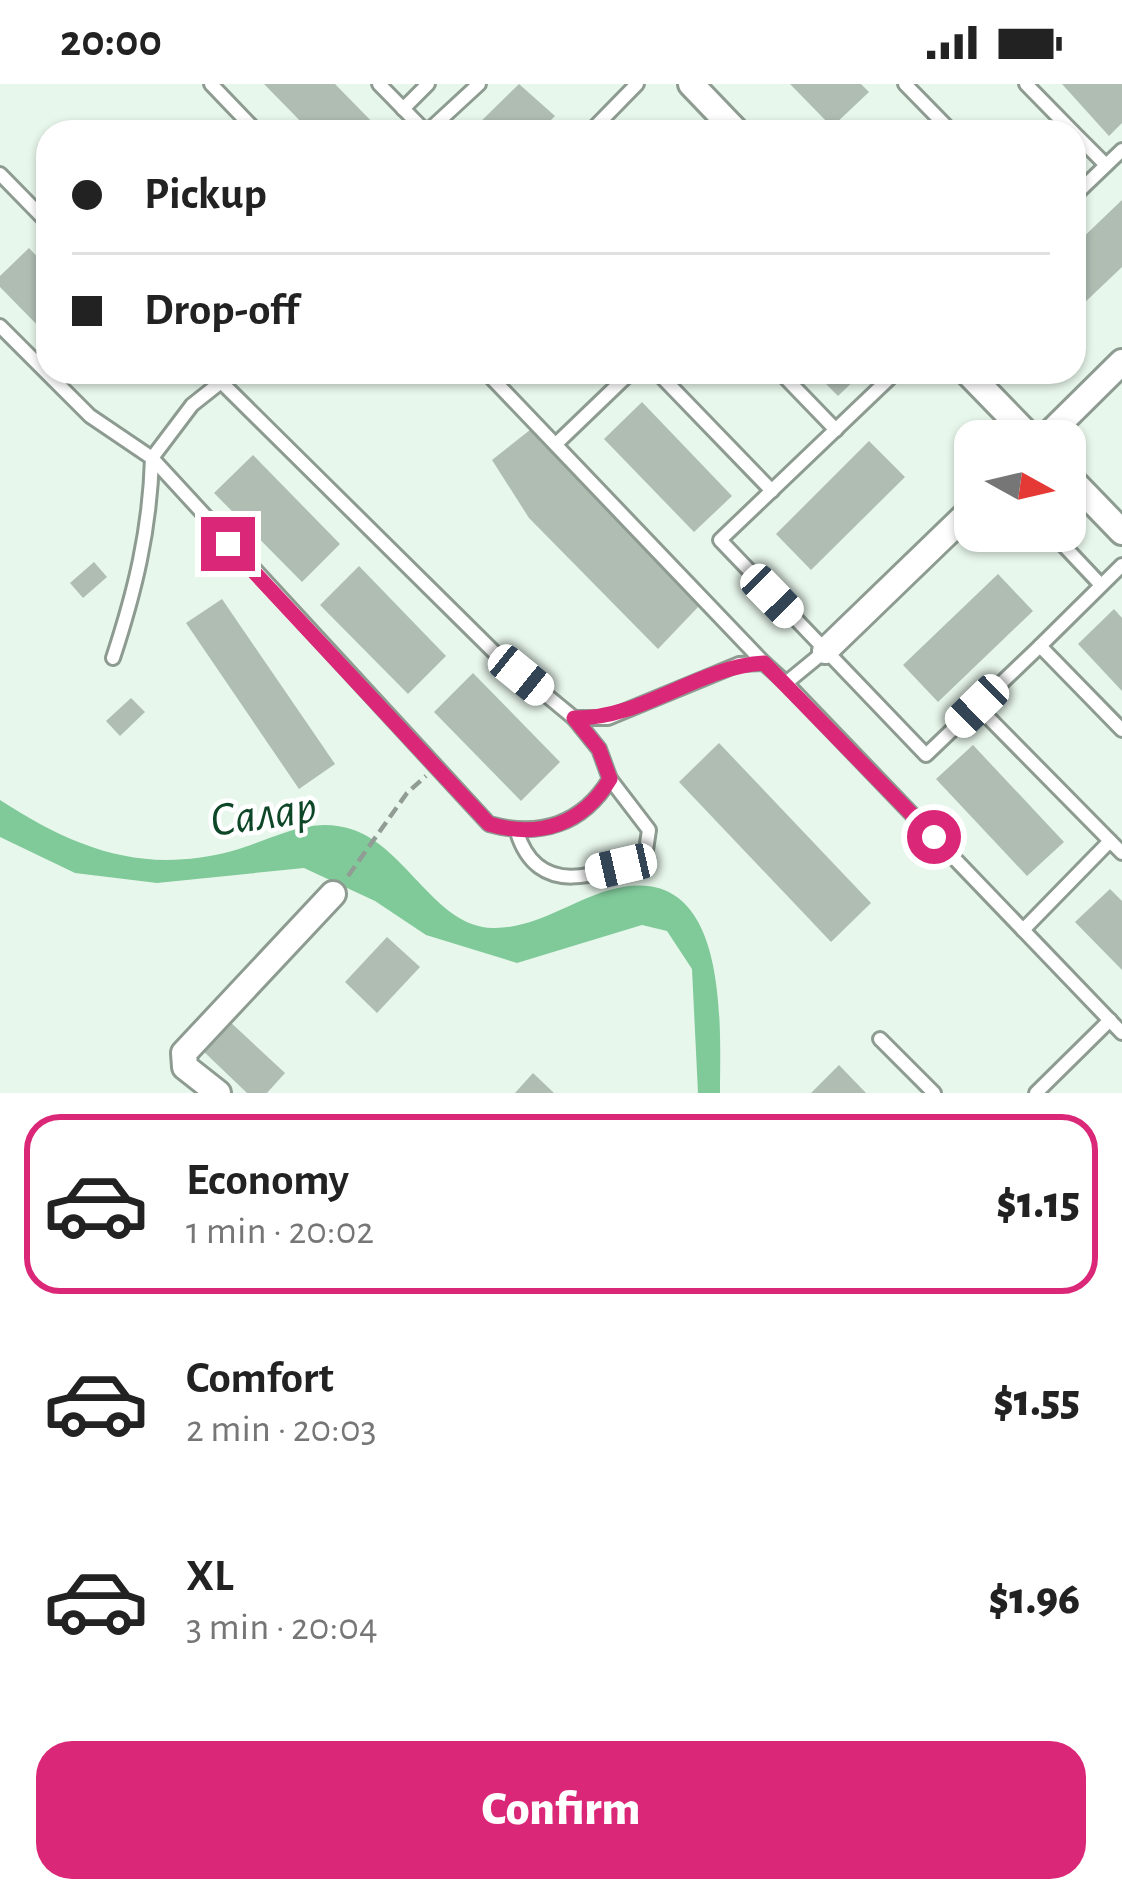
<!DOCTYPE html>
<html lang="en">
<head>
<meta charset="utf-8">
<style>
  :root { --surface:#fff; --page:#f6f6f6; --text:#222; --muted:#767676; --line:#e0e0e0; --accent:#db2777 }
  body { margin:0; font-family:"Alegreya Sans",sans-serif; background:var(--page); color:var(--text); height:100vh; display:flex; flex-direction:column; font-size:45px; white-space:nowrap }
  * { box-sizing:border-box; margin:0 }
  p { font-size:39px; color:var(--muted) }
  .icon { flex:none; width:66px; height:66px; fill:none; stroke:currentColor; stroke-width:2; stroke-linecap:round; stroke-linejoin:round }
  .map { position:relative; height:1009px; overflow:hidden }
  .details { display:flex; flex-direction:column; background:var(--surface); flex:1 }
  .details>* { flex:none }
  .top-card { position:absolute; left:36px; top:36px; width:1050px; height:264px; border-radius:36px; box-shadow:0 3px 9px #0004; display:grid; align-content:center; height:264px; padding:0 36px; background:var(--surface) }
  .needle { width:78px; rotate:98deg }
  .tools { position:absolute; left:954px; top:336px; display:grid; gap:24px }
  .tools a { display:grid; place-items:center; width:132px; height:132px; border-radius:24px; background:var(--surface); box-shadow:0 3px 9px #0004; font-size:60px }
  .end { position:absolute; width:54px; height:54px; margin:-27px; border:15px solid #db2777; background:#fff; box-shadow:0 0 0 6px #fff }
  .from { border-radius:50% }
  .car { position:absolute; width:36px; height:72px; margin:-36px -18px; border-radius:15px; box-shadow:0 0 9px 3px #0007; background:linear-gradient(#fff 24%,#345 0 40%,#fff 0 76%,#345 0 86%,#fff 0) }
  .top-card b { display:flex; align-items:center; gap:42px; height:114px; font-size:45px }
  .top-card b+b { border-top:3px solid var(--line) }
  .top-card i { width:30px; height:30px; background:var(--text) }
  ul { padding:21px 0 0; list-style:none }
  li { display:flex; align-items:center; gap:36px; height:180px; margin:0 24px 18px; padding:0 12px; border:6px solid transparent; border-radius:36px }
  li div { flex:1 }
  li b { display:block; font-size:45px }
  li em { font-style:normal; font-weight:800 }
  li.current { border-color:var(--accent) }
  li>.icon { width:108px; height:108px; stroke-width:1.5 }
  .button { display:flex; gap:24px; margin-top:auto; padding:24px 36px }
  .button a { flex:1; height:138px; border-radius:36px; background:var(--accent); color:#fff; font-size:48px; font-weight:800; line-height:138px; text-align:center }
  .status { display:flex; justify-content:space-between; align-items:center; height:84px; padding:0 60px; background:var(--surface); direction:ltr }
  .status svg { height:33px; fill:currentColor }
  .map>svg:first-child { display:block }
</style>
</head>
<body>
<div class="status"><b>20:00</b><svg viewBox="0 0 49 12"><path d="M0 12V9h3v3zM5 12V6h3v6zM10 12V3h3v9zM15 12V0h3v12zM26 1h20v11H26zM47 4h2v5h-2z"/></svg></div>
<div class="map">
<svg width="1122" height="1009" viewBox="0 0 1122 1009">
  <rect width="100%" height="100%" fill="#e8f7ec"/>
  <!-- water -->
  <path fill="#80ca9a" d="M0 716C74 764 142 791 232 767 273 756 309 730 354 746 407 765 436 843 493 844 540 845 579 810 623 803 730 785 720 943 720 1009H698L692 885 667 847 642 841 517 879 426 851 375 817 304 784 157 799 75 789 0 753Z"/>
  <!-- building -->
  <g fill="#afbdb3">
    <path d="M264 0H335L382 48H311Z"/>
    <path d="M519 0 555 32 539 48H470Z"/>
    <path d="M790 0H861L869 8 832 43Z"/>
    <path d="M1062 0H1122V39L1109 52Z"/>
    <path d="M1122 116V183L1081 222 1074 214V162Z"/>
    <path d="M29 164 48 184V252L0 203V192Z"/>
    <path d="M814 288H863L838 312Z"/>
    <path d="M642 318 732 412 694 448 604 355Z"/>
    <path d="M530 346 699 522 658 565 529 434 492 376Z"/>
    <path d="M869 357 905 393 811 486 776 450Z"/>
    <path d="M253 371 340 460 302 498 214 409Z"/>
    <path d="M94 478 107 493 83 514 70 499Z"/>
    <path d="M359 482 446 572 408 610 320 521Z"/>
    <path d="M998 490 1033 527 938 618 903 581Z"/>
    <path d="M222 515 335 680 299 705 186 539Z"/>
    <path d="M1114 525 1122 534V607L1078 560Z"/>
    <path d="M473 589 560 678 521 717 434 628Z"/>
    <path d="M131 614 145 628 120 652 106 637Z"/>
    <path d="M719 659 871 819 831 858 679 698Z"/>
    <path d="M973 661 1064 758 1027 792 936 695Z"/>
    <path d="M1110 805 1122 817V886L1075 838Z"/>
    <path d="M387 853 420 883 377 929 345 898Z"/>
    <path d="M227 935 285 989 267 1009H247L200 964Z"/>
    <path d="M839 981 866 1009H811Z"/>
    <path d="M533 989 554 1009H515Z"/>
  </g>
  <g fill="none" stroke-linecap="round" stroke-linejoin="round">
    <defs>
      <g id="lane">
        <path d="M211 0 257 48"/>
        <path d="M379 0 426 48"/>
        <path d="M905 0 952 48"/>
        <path d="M1026 0 1073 48"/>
        <path d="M403 25 428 0"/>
        <path d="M427 48 479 0"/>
        <path d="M590 48 637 0"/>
        <path d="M1074 49 1106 81"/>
        <path d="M0 90 48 139"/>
        <path d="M1074 112 1122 66"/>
        <path d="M0 242 90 332 152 374C150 446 135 507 113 574"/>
        <path d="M211 288 495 569 574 634H608L739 580 764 579 786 599"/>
        <path d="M486 288 764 579"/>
        <path d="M657 288 772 407"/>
        <path d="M780 288 836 346"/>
        <path d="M896 288 720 456 926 671 1040 562 1122 646"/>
        <path d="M221 298 192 321 152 374 489 740C540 754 583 740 610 695L599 665 574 634"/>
        <path d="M556 360 631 288"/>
        <path d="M1050 447 1101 501"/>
        <path d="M1040 562 1122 481"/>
        <path d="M825 567 786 599 1122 949"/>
        <path d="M977 622 1122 769"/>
        <path d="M517 748C537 814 600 795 646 766L649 746 610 695"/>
        <path d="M1023 846 1110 757"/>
        <path d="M880 955 934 1009"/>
        <path d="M1036 1009 1110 936"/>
      </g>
      <g id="street">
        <path d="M691 0 737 48"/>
        <path d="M967 288 1034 357"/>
        <path d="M1042 357 1122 278"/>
        <path d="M1065 389 1122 448"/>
        <path d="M825 567 975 422"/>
        <path d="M218 1009 185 983 184 969 333 810"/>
      </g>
    </defs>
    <!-- lane casing -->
    <use href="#lane" stroke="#8d9b91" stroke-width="18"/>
    <!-- street casing -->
    <use href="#street" stroke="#8d9b91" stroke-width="30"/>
    <!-- path -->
    <path stroke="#919c94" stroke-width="4.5" stroke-dasharray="12 6" stroke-linecap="butt" d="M348 792 407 709 426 692"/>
    <!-- lane -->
    <use href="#lane" stroke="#fff" stroke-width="12"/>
    <!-- street -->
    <use href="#street" stroke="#fff" stroke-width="24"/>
  </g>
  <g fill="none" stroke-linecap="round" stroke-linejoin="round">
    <!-- route -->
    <path stroke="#db2777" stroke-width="15" d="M228 460 489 740C540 755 583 740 610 695L599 665 574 634C643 635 697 583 764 579L934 753"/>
  </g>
  <g text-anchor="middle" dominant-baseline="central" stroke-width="9" stroke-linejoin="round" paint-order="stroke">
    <!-- water labels -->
    <g font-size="48" font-style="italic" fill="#0e4728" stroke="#fff">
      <text transform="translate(263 731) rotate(-8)">Салар</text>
    </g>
  </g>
</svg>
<div class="tools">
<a><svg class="needle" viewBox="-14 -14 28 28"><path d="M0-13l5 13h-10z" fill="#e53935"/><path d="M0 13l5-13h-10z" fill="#767676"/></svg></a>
</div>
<i class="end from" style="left:934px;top:753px"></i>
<i class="end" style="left:228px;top:460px"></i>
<i class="car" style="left:772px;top:512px;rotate:136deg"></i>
<i class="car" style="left:521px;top:591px;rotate:129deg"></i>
<i class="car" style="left:977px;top:622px;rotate:226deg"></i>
<i class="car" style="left:621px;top:782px;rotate:257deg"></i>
<div class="top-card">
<b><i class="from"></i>Pickup</b>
<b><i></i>Drop-off</b>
</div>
</div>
<section class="details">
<ul>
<li class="current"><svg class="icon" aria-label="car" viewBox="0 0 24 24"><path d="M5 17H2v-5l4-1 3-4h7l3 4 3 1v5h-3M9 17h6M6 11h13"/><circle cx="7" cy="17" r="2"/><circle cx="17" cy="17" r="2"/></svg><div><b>Economy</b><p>1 min · 20:02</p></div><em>$1.15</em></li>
<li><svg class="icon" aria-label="car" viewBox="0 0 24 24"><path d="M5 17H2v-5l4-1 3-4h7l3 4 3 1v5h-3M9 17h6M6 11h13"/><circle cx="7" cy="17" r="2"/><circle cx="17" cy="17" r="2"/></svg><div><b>Comfort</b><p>2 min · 20:03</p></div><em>$1.55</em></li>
<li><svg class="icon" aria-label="car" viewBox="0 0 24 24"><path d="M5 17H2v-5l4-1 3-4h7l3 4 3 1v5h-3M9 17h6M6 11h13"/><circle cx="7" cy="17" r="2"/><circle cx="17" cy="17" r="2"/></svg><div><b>XL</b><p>3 min · 20:04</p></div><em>$1.96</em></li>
</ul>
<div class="button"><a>Confirm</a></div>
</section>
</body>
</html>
